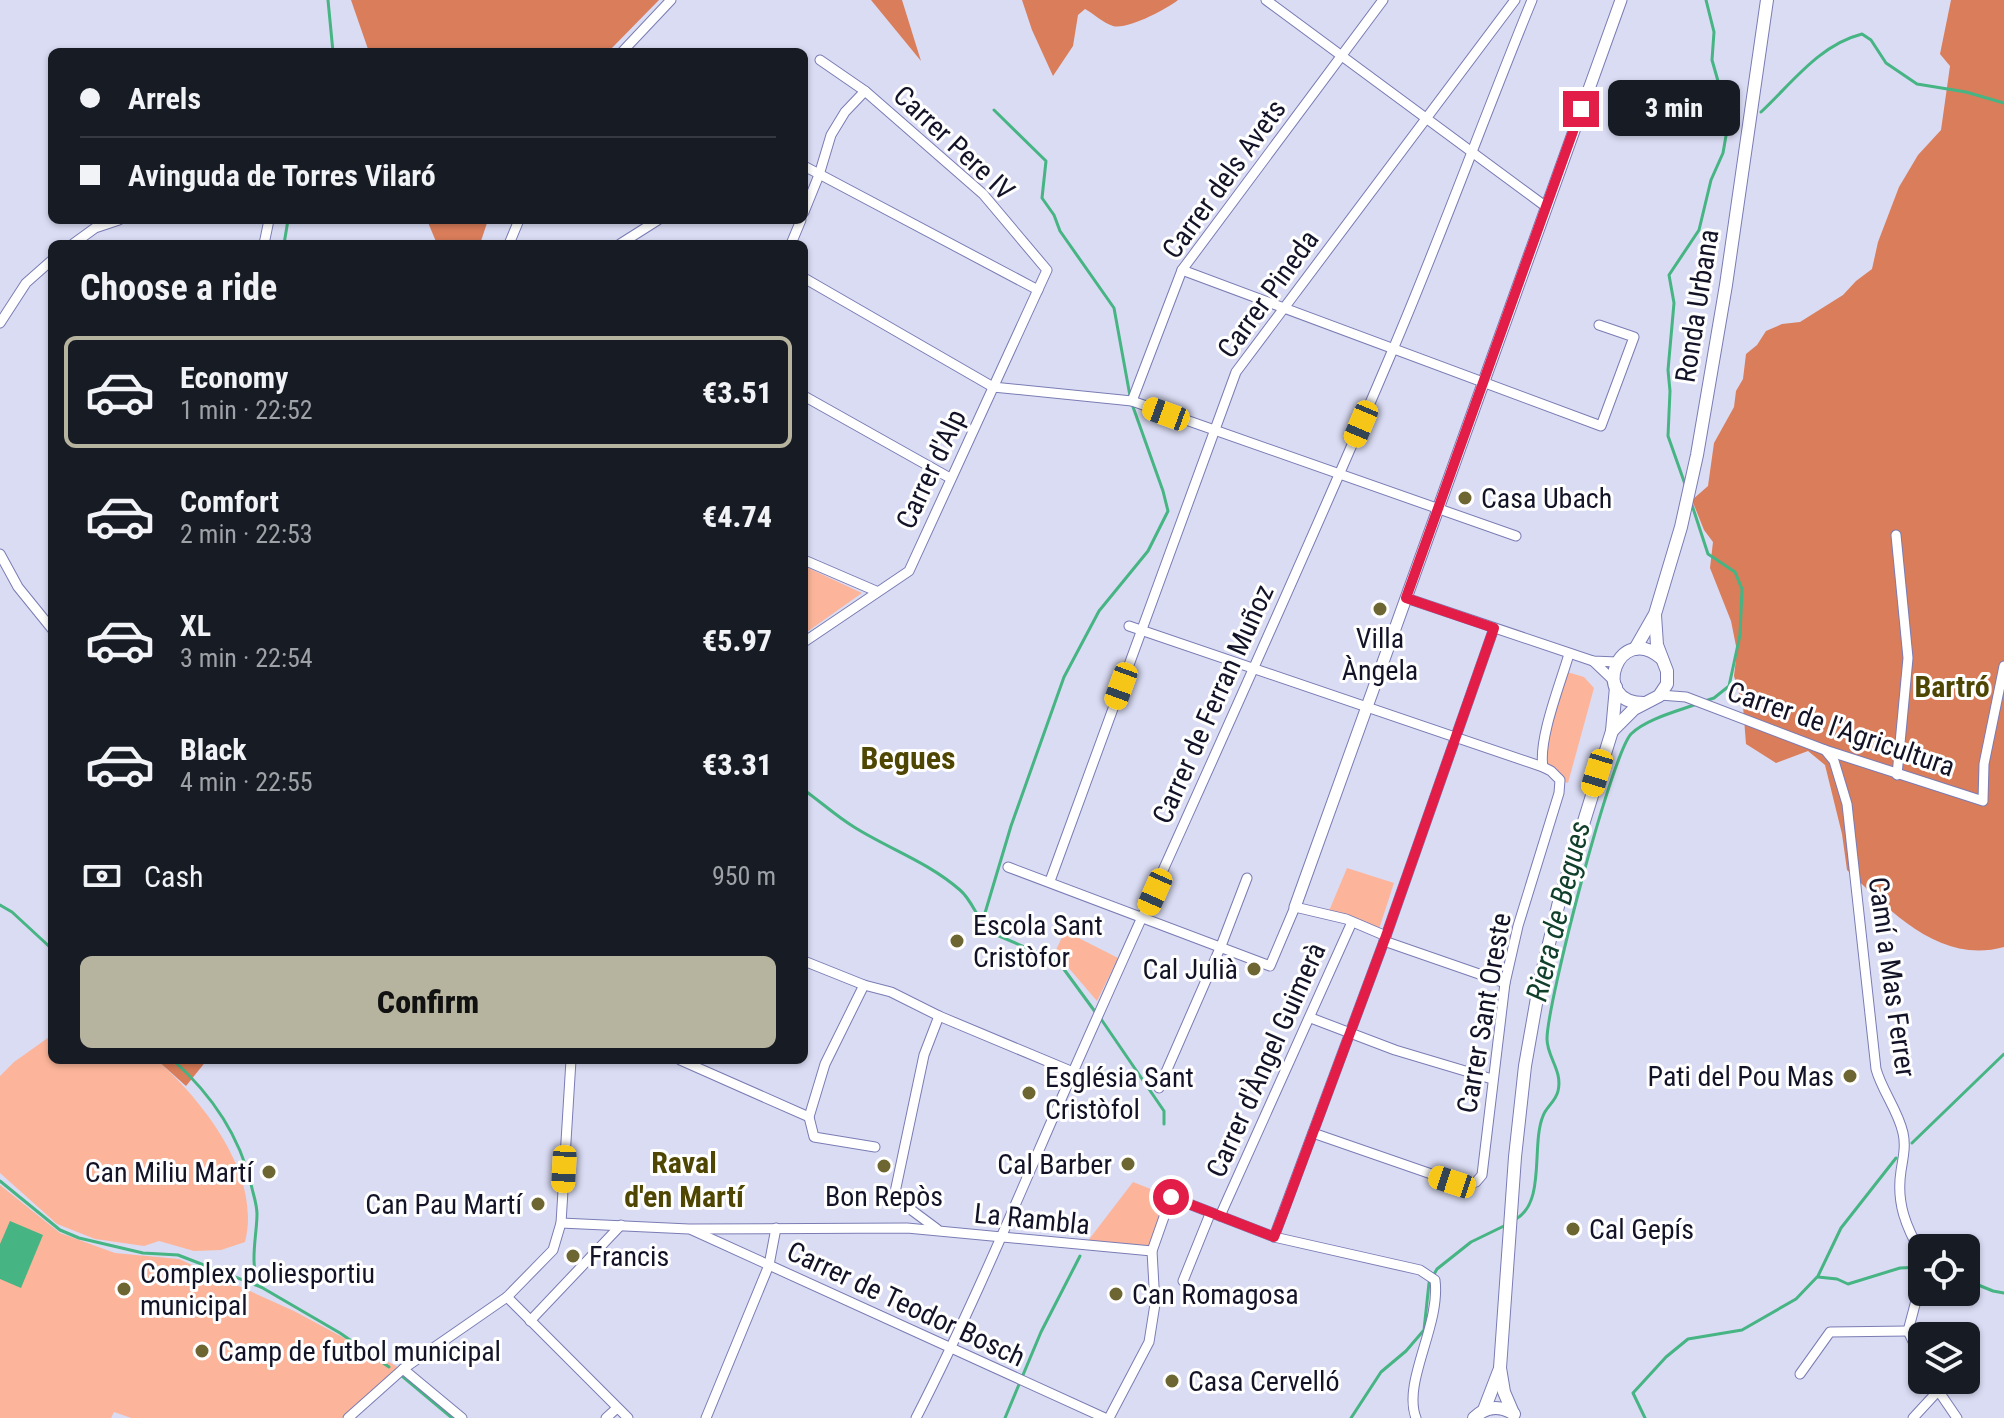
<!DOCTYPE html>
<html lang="en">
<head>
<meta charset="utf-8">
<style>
  :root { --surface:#171b24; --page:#20242c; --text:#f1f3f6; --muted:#9ea1a6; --line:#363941; --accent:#b6b49e }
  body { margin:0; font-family:"Roboto Condensed",sans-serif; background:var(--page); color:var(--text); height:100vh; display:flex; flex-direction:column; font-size:30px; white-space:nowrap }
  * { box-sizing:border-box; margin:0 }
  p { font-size:26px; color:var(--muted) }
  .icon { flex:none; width:44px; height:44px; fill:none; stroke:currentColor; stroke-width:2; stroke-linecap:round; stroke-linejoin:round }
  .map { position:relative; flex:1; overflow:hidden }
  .sheet { position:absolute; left:48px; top:240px; width:760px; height:824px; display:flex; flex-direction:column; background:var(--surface); border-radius:12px; box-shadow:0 2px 6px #0004 }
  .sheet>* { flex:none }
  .top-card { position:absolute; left:48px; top:48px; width:760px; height:176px; border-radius:12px; box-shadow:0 2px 6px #0004; display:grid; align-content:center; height:176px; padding:0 32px; background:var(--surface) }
  .controls { position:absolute; left:1908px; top:1234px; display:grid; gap:16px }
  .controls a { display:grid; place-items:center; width:72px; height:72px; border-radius:12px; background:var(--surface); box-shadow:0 2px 6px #0004; font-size:40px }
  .end { position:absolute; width:36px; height:36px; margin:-18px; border:10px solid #e11d48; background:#fff; box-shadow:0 0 0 4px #fff }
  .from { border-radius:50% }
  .bubble { position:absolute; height:56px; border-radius:12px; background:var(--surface); box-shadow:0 2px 6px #0004; font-size:26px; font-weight:800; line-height:56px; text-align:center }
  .car { position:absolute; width:24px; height:48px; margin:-24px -12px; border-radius:10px; box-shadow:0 0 6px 2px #0007; background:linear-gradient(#f5c518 24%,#345 0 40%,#f5c518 0 76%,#345 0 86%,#f5c518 0) }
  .top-card b { display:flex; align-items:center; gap:28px; height:76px; font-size:30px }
  .top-card b+b { border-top:2px solid var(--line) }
  .top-card i { width:20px; height:20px; background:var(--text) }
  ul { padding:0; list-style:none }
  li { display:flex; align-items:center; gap:24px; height:112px; margin:0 16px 12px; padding:0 16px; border:4px solid transparent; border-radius:12px }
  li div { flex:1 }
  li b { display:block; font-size:30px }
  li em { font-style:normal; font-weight:800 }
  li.current { border-color:var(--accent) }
  li>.icon { width:72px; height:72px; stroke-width:1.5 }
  h2 { padding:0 32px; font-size:36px; line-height:96px }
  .pay { display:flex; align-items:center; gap:20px; height:88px; padding:0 32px; font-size:30px }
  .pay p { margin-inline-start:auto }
  .cta { display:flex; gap:16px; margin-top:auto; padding:16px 32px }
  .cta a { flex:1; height:92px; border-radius:12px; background:var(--accent); color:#111; font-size:32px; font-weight:800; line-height:92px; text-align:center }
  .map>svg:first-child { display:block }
</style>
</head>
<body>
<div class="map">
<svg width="2004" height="1418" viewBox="0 0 2004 1418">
  <rect width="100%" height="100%" fill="#dadcf4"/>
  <!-- green -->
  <g fill="#fcb59a">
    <path d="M804 566 862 593 804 634Z"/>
    <path d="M1564 671 1584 677 1594 688 1568 783 1560 780 1543 767 1546 734Z"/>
    <path d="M1347 868 1394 883 1379 929 1329 911Z"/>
    <path d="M1065 931 1118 958 1097 1001 1055 952Z"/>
    <path d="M52 1035V1060H157C204 1102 262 1176 245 1242L221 1250 194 1251 159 1241 144 1246 95 1239 57 1224 0 1173V1076L14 1062Z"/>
    <path d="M1133 1182 1171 1197 1149 1252 1084 1246Z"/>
    <path d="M0 1185 60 1233 115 1253 179 1259 294 1311 398 1367 342 1418H131L114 1412 111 1418H0Z"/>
  </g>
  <!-- forest -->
  <g fill="#d97d5a">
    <path d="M351 0H659L608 52H369Z"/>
    <path d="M871 0H902L921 61Z"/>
    <path d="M1022 0H1178C1167 9 1127 30 1113 26 1103 23 1094 14 1085 9L1078 15 1073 46 1053 76 1032 30Z"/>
    <path d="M1951 0H2004V947C1939 965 1890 910 1847 870L1842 834 1825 765 1808 751 1776 763 1746 744 1743 706 1734 676 1737 651 1731 621 1710 568 1713 542 1704 530 1692 500 1708 486 1714 443 1734 407 1736 391 1743 379 1746 354 1757 345 1766 331 1782 324 1800 322 1843 295 1856 281 1872 269 1878 242 1899 187 1918 155 1941 130 1950 66 1940 54Z"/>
    <path d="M427 220H488L480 244H437Z"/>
    <path d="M157 1060H207L186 1086Z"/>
  </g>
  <!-- water -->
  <path fill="#46b483" d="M10 1221 43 1235 21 1288 0 1279V1244Z"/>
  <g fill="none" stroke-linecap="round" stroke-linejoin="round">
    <!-- stream -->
    <g stroke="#46b483" stroke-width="3">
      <path d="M328 0 333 52"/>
      <path d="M994 110 1046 161 1042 198 1054 215 1060 231 1114 308 1130 396"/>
      <path d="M1761 112C1792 83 1819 45 1862 34L1871 40 1886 63 1917 84 1966 92 2004 103"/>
      <path d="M284 244 288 220"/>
      <path d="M1686 487 1668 436 1670 391 1668 370 1674 303 1669 275 1699 230 1711 180 1723 153 1727 130 1722 95 1712 60 1714 32 1706 0"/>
      <path d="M1691 502 1708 554 1735 572 1742 589 1740 635 1729 686 1714 698 1705 701"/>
      <path d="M804 790C821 802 836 816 854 827 889 849 928 862 960 890 974 902 978 923 992 933L1050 958 1063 968 1096 1013"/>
      <path d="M0 905 12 912 52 949"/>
      <path d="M982 923 1011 826 1064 677 1099 611 1148 551 1168 511 1163 491 1132 404"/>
      <path d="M1101 1019 1164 1111V1124"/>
      <path d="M173 1060C210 1093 239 1135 251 1184 253 1194 257 1204 257 1214 257 1236 248 1267 261 1287L340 1333 389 1367"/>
      <path d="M1912 1143 2004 1054"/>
      <path d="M0 1181 60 1230 79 1238 143 1253 178 1255 261 1287"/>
      <path d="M1516 1219C1546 1202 1531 1145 1543 1116 1546 1107 1556 1101 1558 1091 1563 1071 1547 1057 1547 1039 1547 1003 1611 756 1631 734 1646 719 1678 711 1697 704"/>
      <path d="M1818 1277 1837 1279 1848 1284 1900 1268 1922 1267"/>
      <path d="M1966 1280 1993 1291 2004 1293"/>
      <path d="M402 1376 452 1418"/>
      <path d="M1005 1418 1041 1332 1080 1256"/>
      <path d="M1351 1418 1381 1372 1406 1351 1424 1330 1429 1283 1437 1269 1471 1242 1506 1225"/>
      <path d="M1645 1418 1633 1393 1666 1357 1688 1339 1742 1330 1796 1299 1818 1276 1841 1228 1896 1158"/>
    </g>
    <defs>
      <g id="minor">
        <path d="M1266 0 1545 206"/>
        <path d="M622 52 671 0"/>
        <path d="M804 166 1038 290"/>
        <path d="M804 212 819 175 831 135 845 112 865 91"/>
        <path d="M73 244 95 228 119 220"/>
        <path d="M264 244 269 220"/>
        <path d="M509 244 519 220"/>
        <path d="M620 244 658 220"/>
        <path d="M791 244 801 220"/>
        <path d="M1182 270 1601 426 1634 337 1599 325"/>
        <path d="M804 278 993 387 1132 401 1516 536"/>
        <path d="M0 323 26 283 52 260"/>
        <path d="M804 396 950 478"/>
        <path d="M1132 401 1182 270 1383 0"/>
        <path d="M1896 535 1908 658 1897 775"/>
        <path d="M0 554 18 587 52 629"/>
        <path d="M804 560 876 591"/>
        <path d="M1406 598 1593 661 1617 662"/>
        <path d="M1129 626 1543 767 1551 771 1560 780 1559 793 1518 926 1505 983 1482 1175 1476 1182 1463 1185 1313 1133"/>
        <path d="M804 642 909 571 1047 270 983 194 865 91 820 60"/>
        <path d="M1593 661 1614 681"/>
        <path d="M1660 695 1686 697 1825 750 1983 801 1984 764 2004 666"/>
        <path d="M1825 750 1834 761 1847 804 1876 1069C1882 1091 1898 1110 1903 1133 1906 1146 1903 1158 1901 1171 1896 1203 1906 1227 1922 1255"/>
        <path d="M1543 767C1538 739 1561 682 1569 654"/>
        <path d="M1008 867 1270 966 1295 907 1346 919 1386 936"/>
        <path d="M1050 881 1236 372 1515 0"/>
        <path d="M1384 941 1505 983"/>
        <path d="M804 961 864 985 891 992 939 1016 1073 1072"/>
        <path d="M864 985 825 1064 809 1117 814 1137 875 1147"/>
        <path d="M1311 1018 1395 1050 1492 1079"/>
        <path d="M680 1060 809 1117"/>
        <path d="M1159 1088 1221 946 1247 878"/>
        <path d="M1220 1216 1352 922"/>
        <path d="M561 1223 689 1229 907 1228 1152 1251"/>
        <path d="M937 1229 894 1197 924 1055 939 1016"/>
        <path d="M692 1230 1105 1418"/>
        <path d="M1274 1237 1386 936 1494 628"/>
        <path d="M1922 1278 1908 1331 1922 1360"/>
        <path d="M1183 1281 1210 1214"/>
        <path d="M507 1297 628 1418"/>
        <path d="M530 1321 621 1225"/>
        <path d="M403 1369 462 1418"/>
        <path d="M1800 1374 1830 1332 1908 1331"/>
        <path d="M1931 1380 1957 1418"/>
        <path d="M348 1418 403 1369 507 1297 553 1250 561 1223 571 1060"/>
        <path d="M606 1418 617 1408"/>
        <path d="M706 1418 769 1265 776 1228"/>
        <path d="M916 1418C974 1305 1022 1188 1073 1072 1179 832 1289 595 1391 354 1441 237 1484 117 1532 0"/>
        <path d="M1109 1418 1149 1342 1155 1304 1152 1251 1171 1197 1274 1237 1420 1270 1435 1280C1441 1325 1402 1382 1416 1418"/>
        <path d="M1913 1418 1937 1392"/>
      </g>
      <path id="tertiary" d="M1295 907 1621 0"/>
      <g id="secondary">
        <path d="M1635 649 1655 614 1681 527 1697 455 1726 285 1767 0"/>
        <path d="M1644 703C1588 703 1619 621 1661 658"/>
        <path d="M1612 731 1634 709 1659 696 1667 684V671L1657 645 1655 615"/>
        <path d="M1484 1410 1499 1371"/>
        <path d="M1513 1413 1504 1392 1500 1368 1515 1157 1525 1066 1540 981 1559 902 1612 731 1616 687"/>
        <path d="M1474 1418C1486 1406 1500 1405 1514 1414"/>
      </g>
    </defs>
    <!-- minor casing -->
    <use href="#minor" stroke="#7a7cb4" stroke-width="11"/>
    <!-- tertiary casing -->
    <use href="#tertiary" stroke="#7a7cb4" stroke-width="13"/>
    <!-- secondary casing -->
    <use href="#secondary" stroke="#7a7cb4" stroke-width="14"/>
    <!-- minor -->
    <use href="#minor" stroke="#fff" stroke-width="9"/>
    <!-- tertiary -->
    <use href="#tertiary" stroke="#fff" stroke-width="11"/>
    <!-- secondary -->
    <use href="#secondary" stroke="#fff" stroke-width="12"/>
  </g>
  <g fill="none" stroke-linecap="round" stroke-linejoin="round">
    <!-- route -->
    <path stroke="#e11d48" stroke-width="10" d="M1171 1197 1274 1237 1284 1211 1386 936 1494 628 1406 598 1581 109"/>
  </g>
  <!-- markers -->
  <g fill="#6d6633" stroke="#fff" stroke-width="3">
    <circle cx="1465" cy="498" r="8"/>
    <circle cx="1380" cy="609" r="8"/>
    <circle cx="957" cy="941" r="8"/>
    <circle cx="1254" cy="969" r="8"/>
    <circle cx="1850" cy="1076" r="8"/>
    <circle cx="1029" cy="1093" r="8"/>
    <circle cx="1128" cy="1164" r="8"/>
    <circle cx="884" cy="1166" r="8"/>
    <circle cx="269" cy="1172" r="8"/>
    <circle cx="538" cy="1204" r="8"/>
    <circle cx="1573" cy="1229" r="8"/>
    <circle cx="573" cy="1256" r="8"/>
    <circle cx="124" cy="1289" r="8"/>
    <circle cx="1116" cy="1294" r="8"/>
    <circle cx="202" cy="1351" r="8"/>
    <circle cx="1172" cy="1381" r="8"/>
  </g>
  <g text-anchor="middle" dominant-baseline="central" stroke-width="6" stroke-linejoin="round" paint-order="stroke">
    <!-- street labels -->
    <g font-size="28" fill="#131328" stroke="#fff">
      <text transform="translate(954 143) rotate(43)">Carrer Pere IV</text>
      <text transform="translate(1224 179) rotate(-54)">Carrer dels Avets</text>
      <text transform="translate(1268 294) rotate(-54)">Carrer Pineda</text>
      <text transform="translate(1697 306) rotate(-81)">Ronda Urbana</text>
      <text transform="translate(931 469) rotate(-65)">Carrer d'Alp</text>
      <text transform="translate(1213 704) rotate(-66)">Carrer de Ferran Muñoz</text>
      <text transform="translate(1841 729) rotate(19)">Carrer de l'Agricultura</text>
      <text transform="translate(1892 977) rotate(82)">Camí a Mas Ferrer</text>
      <text transform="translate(1484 1013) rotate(-80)">Carrer Sant Oreste</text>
      <text transform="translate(1266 1060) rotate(-66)">Carrer d'Àngel Guimerà</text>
      <text transform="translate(1032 1219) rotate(6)">La Rambla</text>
      <text transform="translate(906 1304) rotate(25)">Carrer de Teodor Bosch</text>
    </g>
    <!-- poi labels -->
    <g font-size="28" fill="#131328" stroke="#fff" text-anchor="start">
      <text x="1481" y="498">Casa Ubach</text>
      <text x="1380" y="638" text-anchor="middle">Villa<tspan x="1380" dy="32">Àngela</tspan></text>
      <text x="973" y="925">Escola Sant<tspan x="973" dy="32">Cristòfor</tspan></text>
      <text x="1238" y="969" text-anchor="end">Cal Julià</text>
      <text x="1834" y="1076" text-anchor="end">Pati del Pou Mas</text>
      <text x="1045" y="1077">Església Sant<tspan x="1045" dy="32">Cristòfol</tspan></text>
      <text x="1112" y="1164" text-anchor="end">Cal Barber</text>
      <text x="253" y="1172" text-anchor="end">Can Miliu Martí</text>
      <text x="884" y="1196" text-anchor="middle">Bon Repòs</text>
      <text x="522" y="1204" text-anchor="end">Can Pau Martí</text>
      <text x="1589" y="1229">Cal Gepís</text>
      <text x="589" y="1256">Francis</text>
      <text x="140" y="1273">Complex poliesportiu<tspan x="140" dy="32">municipal</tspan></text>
      <text x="1132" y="1294">Can Romagosa</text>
      <text x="218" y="1351">Camp de futbol municipal</text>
      <text x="1188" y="1381">Casa Cervelló</text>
    </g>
    <!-- neighbourhood labels -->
    <g font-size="30" font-weight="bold" fill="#4e4602" stroke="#fff">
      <text x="1952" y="686">Bartró</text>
      <text x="684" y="1162">Raval<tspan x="684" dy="34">d'en Martí</tspan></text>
    </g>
    <!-- water labels -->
    <g font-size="30" font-style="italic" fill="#103f2b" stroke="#fff">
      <text transform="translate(1558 911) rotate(-76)">Riera de Begues</text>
    </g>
    <!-- quarter labels -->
    <g font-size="32" font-weight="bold" fill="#4e4602" stroke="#fff">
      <text x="908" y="758">Begues</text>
    </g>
  </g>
</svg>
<div class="controls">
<a><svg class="icon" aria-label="locate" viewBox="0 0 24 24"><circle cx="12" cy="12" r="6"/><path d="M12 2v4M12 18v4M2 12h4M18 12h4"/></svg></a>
<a><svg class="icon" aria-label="layers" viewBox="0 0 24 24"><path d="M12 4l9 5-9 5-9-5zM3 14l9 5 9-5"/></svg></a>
</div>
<i class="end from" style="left:1171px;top:1197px"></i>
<i class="end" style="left:1581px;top:109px"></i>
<div class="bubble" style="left:1608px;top:80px;width:132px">3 min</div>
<i class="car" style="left:1166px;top:414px;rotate:290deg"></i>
<i class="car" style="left:1361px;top:424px;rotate:203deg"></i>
<i class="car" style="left:1121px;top:686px;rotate:200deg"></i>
<i class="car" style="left:1597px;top:773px;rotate:197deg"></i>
<i class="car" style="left:1155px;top:892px;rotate:204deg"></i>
<i class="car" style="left:564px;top:1169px;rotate:183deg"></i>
<i class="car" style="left:1452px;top:1182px;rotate:288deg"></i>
<div class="top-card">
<b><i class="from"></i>Arrels</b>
<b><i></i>Avinguda de Torres Vilaró</b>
</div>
<section class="sheet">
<h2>Choose a ride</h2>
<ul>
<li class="current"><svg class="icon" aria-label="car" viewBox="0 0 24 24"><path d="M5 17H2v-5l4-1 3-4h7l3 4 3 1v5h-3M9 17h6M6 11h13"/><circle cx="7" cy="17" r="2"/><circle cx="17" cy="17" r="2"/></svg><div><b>Economy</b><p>1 min · 22:52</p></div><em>€3.51</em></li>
<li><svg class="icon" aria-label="car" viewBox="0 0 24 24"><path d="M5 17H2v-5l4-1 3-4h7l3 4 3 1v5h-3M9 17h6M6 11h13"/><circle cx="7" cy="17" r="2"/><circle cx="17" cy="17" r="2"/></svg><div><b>Comfort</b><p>2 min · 22:53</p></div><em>€4.74</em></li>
<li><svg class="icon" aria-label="car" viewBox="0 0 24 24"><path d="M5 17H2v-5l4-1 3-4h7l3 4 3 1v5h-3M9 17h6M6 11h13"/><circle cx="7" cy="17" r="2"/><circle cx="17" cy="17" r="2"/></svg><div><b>XL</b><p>3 min · 22:54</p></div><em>€5.97</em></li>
<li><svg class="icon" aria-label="car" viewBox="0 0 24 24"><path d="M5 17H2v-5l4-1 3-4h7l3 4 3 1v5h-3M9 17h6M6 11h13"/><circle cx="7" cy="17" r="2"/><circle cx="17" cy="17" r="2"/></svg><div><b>Black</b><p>4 min · 22:55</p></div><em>€3.31</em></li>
</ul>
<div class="pay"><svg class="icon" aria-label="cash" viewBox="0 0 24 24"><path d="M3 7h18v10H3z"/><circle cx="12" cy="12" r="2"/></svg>Cash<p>950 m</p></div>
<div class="cta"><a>Confirm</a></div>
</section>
</div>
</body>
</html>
